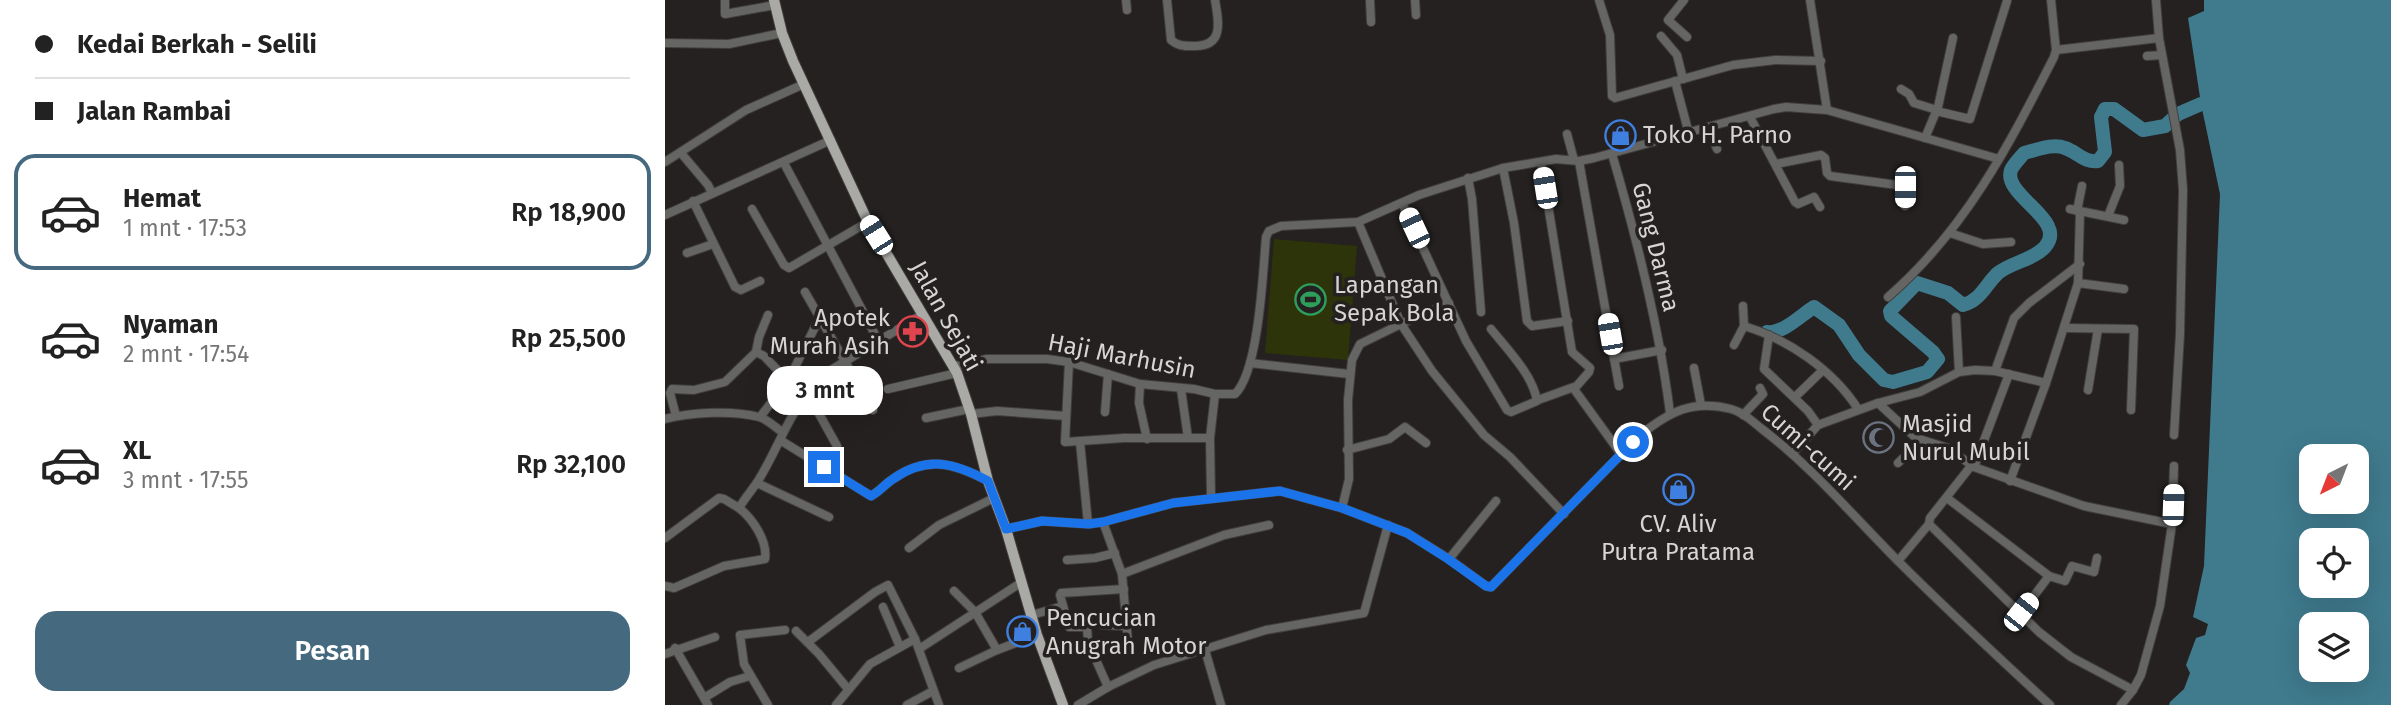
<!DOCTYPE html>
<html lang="id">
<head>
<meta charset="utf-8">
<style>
  :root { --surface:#fff; --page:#f2f2f2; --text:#222; --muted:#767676; --line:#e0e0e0; --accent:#456a80 }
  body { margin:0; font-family:"Fira Sans",sans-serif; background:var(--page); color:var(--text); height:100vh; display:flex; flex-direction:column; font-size:26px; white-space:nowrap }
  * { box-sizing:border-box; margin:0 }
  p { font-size:23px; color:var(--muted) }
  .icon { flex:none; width:38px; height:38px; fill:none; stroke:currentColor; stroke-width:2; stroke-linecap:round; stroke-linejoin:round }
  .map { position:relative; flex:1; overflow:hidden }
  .details { display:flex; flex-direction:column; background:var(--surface); width:665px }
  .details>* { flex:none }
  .banner { display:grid; align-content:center; height:154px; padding:0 35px; background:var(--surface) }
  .needle { width:46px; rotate:222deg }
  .tools { position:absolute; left:1634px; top:444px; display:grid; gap:14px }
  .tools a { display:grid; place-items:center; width:70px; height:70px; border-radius:14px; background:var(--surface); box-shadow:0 7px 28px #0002; font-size:35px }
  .end { position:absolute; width:32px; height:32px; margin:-16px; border:9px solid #1a73e8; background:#fff; box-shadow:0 0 0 4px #fff }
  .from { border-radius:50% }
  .bubble { position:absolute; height:49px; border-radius:21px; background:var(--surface); box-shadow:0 7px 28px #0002; font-size:23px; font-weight:600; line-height:49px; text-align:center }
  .car { position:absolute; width:21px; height:42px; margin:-21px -10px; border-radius:9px; box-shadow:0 0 5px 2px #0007; background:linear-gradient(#fff 24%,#345 0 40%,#fff 0 76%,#345 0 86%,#fff 0) }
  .banner b { display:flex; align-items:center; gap:24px; height:66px; font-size:26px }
  .banner b+b { border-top:2px solid var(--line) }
  .banner i { width:18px; height:18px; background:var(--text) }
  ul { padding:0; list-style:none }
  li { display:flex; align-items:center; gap:21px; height:116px; margin:0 14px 10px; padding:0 21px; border:4px solid transparent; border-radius:21px }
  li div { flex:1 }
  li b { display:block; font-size:26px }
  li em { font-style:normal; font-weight:600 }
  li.on { border-color:var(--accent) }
  li>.icon { width:63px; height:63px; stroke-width:1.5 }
  .button { display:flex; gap:14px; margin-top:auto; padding:14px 35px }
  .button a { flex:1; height:80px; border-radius:21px; background:var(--accent); color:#fff; font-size:28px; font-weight:600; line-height:80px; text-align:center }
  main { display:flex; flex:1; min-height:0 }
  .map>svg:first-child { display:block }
</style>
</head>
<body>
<main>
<section class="details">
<div class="banner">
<b><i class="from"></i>Kedai Berkah - Selili</b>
<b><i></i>Jalan Rambai</b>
</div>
<ul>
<li class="on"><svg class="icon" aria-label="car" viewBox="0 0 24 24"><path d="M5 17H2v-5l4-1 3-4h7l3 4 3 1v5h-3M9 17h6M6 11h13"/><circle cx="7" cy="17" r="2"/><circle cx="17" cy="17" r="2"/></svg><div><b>Hemat</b><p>1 mnt · 17:53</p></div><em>Rp 18,900</em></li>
<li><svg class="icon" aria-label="car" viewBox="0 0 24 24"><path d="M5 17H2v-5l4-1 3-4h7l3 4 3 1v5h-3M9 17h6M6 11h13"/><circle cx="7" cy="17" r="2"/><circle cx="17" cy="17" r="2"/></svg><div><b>Nyaman</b><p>2 mnt · 17:54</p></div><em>Rp 25,500</em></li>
<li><svg class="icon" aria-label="car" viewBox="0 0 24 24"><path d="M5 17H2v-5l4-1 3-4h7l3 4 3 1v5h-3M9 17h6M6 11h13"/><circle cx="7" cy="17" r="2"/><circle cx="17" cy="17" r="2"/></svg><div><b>XL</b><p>3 mnt · 17:55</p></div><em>Rp 32,100</em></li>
</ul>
<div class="button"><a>Pesan</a></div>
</section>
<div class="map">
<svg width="1726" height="705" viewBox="0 0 1726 705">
  <rect width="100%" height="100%" fill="#242120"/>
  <!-- green -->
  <path fill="#2e3409" d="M609 239 692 246 683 360 600 353Z"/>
  <!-- water -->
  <path fill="#3f7a8d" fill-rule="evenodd" d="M1539 0H1726V705H1504L1505 702 1519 689 1525 673 1521 665 1531 638 1540 635 1543 624 1528 617 1539 566 1555 194 1536 104 1523 18 1539 11ZM1647 457H1692V502H1647ZM1647 541H1692V586H1647ZM1647 625H1692V670H1647Z"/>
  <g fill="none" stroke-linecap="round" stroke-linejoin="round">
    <!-- river -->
    <path stroke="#3f7a8d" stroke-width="14" d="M1102 332C1118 334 1136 315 1149 307L1174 325 1194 355 1219 380 1228 382 1262 372 1273 359 1268 352 1226 316 1225 311 1252 283 1283 293 1298 305C1315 301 1321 284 1333 273 1347 262 1368 260 1380 247 1404 220 1337 196 1346 170 1348 165 1355 158 1359 153 1372 150 1388 143 1400 148 1412 152 1420 163 1433 161L1440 152 1436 117 1440 109H1449L1478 130 1500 126 1513 114 1536 104 1553 102"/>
    <defs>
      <g id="minor">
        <path d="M461 0 462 10"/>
        <path d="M502 0 506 40C513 46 519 46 528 46 559 47 554 23 550 0"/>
        <path d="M705 0 706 22"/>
        <path d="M750 0 751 15"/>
        <path d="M934 0 945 35 947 96 950 98 1068 65 1110 60 1156 61"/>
        <path d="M1019 0 1003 20 1022 37"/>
        <path d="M1145 0 1162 110"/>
        <path d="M1491 0 1494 38 1515 150 1518 190 1515 334 1509 435"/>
        <path d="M60 1V14L110 5"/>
        <path d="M996 36 1012 55 1018 79"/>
        <path d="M0 43 64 44 117 33"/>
        <path d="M1391 50 1494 38"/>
        <path d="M1482 56 1497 55"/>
        <path d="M1010 81 1024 134"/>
        <path d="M1236 89 1244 94 1249 103 1272 110"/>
        <path d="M1271 111 1305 119 1342 1"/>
        <path d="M1085 117 1130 202 1133 204 1149 197 1155 207"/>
        <path d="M1043 128 1052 149"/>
        <path d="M902 134 909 160"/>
        <path d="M1260 138 1273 107 1288 38"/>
        <path d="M16 153 43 185 47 193"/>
        <path d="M947 154C972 239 994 325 1005 413"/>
        <path d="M914 161 954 386"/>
        <path d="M0 162 81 110 139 84"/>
        <path d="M876 162 907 352 925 368 924 372 909 389 956 454"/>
        <path d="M119 163 213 340"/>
        <path d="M1111 164 1156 155 1160 158 1162 173 1165 176 1240 186V206"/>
        <path d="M838 168 849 223 862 321 867 326 903 321"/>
        <path d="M803 178 807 199 816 312"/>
        <path d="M28 201 70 287 76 290 95 281"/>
        <path d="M737 203 801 341 842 410 846 412 872 401C868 375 842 349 826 329"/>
        <path d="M87 209 119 265 124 268 203 222"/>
        <path d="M1405 209 1459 220"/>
        <path d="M1412 211 1417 186"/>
        <path d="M0 215 166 140"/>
        <path d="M1443 216 1455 186 1454 165"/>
        <path d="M693 222 736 324 784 303"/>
        <path d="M1285 233 1318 244 1346 242"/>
        <path d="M22 253 48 244"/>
        <path d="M1413 283 1459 289"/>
        <path d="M140 292 208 410"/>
        <path d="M1223 297C1300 230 1343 147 1389 57L1391 50 1386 0"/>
        <path d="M1078 306 1079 326C1123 339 1168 370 1193 409"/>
        <path d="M1291 317 1294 372"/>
        <path d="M1400 328 1469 329 1466 410"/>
        <path d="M1104 335 1099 369 1143 411 1153 425"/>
        <path d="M1069 345 1079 326"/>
        <path d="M91 352 94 337 103 315"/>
        <path d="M949 359 997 350"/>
        <path d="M404 362 400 442 459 438H545"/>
        <path d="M585 363 684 374"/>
        <path d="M289 366 322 359H382L404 362 475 384 529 389 550 394H570C594 371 598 271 601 237L604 231 616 226 693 222 754 195 838 168 891 159 914 161 929 158 1109 109 1121 107 1162 110 1334 159"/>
        <path d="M1029 368 1036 405"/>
        <path d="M1330 371 1310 370 1294 372 1255 392 1213 403 1251 438 1283 448 1309 467 1419 506 1507 524 1495 606 1476 675 1468 690 1456 705"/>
        <path d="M1381 383 1413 283 1415 212"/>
        <path d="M475 384 474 403 482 439"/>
        <path d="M223 389 292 373"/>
        <path d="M516 389 523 438"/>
        <path d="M1423 390 1433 329"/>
        <path d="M143 394 172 446"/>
        <path d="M1130 397 1158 370"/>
        <path d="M873 400 909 387"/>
        <path d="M440 412 443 374"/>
        <path d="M306 414 332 411 401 416"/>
        <path d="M1078 415 1098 394 1095 388"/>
        <path d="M11 416 5 393 7 389 29 390 60 382 91 352 99 356 123 381"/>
        <path d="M95 417 123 381 155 317"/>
        <path d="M261 418 304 409"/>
        <path d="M0 419C26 412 68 410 94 417 102 419 110 427 117 432"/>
        <path d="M115 440 206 496C214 492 220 484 228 479 262 455 289 463 323 481"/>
        <path d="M415 442 423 524"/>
        <path d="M682 450 724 439 740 427 761 443"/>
        <path d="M1128 453 1153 425 1213 403"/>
        <path d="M1233 463 1257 440"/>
        <path d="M1306 466 1265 518 1264 524 1374 632 1406 657 1468 690"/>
        <path d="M1309 467 1344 374"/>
        <path d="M1345 481 1381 383 1330 371 1349 318 1364 303 1415 264"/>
        <path d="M92 483 164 517"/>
        <path d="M546 497 545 438 550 394"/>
        <path d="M1282 498 1384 576 1356 613"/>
        <path d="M677 508 684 479 683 400 687 360 695 344 736 324 767 371 819 435 845 457 899 514"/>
        <path d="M438 522 457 574 463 642"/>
        <path d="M1507 524 1509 466"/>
        <path d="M341 529 377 521 423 524 438 522 508 503 615 491 677 508 742 533 784 559 821 586 826 587 974 436C1004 412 1027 399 1066 409 1078 412 1088 422 1097 429 1148 468 1189 517 1234 562 1283 611 1334 658 1385 705"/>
        <path d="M0 538 54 498 59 499 74 508"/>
        <path d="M244 548 274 525 329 498"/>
        <path d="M784 559 831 501"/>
        <path d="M402 560 430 558 450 553"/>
        <path d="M1233 561 1264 524"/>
        <path d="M457 574 559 535 604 525"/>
        <path d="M1384 576 1400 581 1407 566 1429 572 1432 558"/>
        <path d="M0 586 9 588 59 566 100 559C103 541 87 518 74 508 80 498 87 490 93 481 117 442 125 406 161 373L258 314"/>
        <path d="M289 591 310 612 332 650"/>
        <path d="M218 607 235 647"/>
        <path d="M367 615 398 606"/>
        <path d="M438 625 462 626"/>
        <path d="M131 631 154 654 183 689"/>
        <path d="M143 642 210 592 223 585 250 639 274 705"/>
        <path d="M10 648 43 705"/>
        <path d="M254 649 357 582"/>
        <path d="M540 650 556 705"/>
        <path d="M0 654 50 637"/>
        <path d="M294 668 332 650 372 635"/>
        <path d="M443 687 423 642 422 627H404L395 595 396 593 459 589"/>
        <path d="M39 698 65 682 85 676"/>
        <path d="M103 705 79 664 75 635 120 630"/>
        <path d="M171 705 205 664 250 639"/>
        <path d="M242 705 268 691"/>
        <path d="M413 705 443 687 489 665 601 630 699 613 723 525"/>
      </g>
      <path id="major" d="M109 0 117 33 128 61 203 222 292 373 306 414 323 481 341 529 372 635 398 705"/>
    </defs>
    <!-- minor casing -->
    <use href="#minor" stroke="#413e3d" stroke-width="10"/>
    <!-- major casing -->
    <use href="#major" stroke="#413e3d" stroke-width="12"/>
    <!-- minor -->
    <use href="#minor" stroke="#656564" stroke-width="8"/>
    <!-- major -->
    <use href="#major" stroke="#a9a9a6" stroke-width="10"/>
  </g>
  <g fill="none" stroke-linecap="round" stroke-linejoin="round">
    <!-- route -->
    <path stroke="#1a73e8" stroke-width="9" d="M159 467 206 496C214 492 220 484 228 479 262 455 290 463 323 481L341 529 377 521 424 524 438 522 508 503 615 491 677 508 742 533 783 559 821 586 826 587 968 442"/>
  </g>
  <!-- icons -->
  <defs>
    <symbol id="shop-ring" viewBox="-11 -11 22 22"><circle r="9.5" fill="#242120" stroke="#3f7fe0" stroke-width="1.5"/><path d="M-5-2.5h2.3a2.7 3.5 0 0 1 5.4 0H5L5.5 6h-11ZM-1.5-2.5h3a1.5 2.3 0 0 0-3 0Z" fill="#3f7fe0"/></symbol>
    <symbol id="stadium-ring" viewBox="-11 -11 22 22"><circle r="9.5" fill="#242120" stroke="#2e9e5b" stroke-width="1.5"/><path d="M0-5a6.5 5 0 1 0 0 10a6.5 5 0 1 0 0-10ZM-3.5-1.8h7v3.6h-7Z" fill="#2e9e5b"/></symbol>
    <symbol id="pharmacy-ring" viewBox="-11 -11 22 22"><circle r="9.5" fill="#242120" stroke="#e0444e" stroke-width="1.5"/><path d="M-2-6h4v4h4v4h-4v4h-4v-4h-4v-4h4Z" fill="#e0444e"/></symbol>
    <symbol id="mosque-ring" viewBox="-11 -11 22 22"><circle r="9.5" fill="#242120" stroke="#6b7280" stroke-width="1.5"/><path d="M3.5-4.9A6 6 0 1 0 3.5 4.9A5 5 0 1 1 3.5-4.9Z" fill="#6b7280"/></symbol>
  </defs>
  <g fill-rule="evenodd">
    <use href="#shop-ring" x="938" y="118" width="35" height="35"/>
    <use href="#stadium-ring" x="628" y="282" width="35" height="35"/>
    <use href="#pharmacy-ring" x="230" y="314" width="35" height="35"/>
    <use href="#mosque-ring" x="1196" y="420" width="35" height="35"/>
    <use href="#shop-ring" x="996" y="472" width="35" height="35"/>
    <use href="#shop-ring" x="340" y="614" width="35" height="35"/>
  </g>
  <g text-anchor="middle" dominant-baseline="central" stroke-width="7" stroke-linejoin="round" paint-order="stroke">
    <!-- poi labels -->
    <g font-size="24" fill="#d7d5d4" stroke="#242120" text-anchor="start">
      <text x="978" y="135">Toko H. Parno</text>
      <text x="669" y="285">Lapangan<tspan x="669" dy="28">Sepak Bola</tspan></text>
      <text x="225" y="318" text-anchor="end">Apotek<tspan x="225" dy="28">Murah Asih</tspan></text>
      <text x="1237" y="424">Masjid<tspan x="1237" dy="28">Nurul Mubil</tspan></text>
      <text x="1013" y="524" text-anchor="middle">CV. Aliv<tspan x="1013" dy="28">Putra Pratama</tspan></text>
      <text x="381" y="618">Pencucian<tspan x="381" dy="28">Anugrah Motor</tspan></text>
    </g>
    <!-- street labels -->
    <g font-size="24" fill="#d7d5d4" stroke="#242120">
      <text transform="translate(991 247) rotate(76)">Gang Darma</text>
      <text transform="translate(281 316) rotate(61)">Jalan Sejati</text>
      <text transform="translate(457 356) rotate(11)">Haji Marhusin</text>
      <text transform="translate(1143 447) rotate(42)">Cumi-cumi</text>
    </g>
  </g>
</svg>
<div class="tools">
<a><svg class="needle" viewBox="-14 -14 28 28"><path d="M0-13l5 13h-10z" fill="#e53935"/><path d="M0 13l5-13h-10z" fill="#767676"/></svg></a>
<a><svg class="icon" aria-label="locate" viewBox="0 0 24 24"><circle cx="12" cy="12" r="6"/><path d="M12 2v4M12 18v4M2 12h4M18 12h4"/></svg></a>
<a><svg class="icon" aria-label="layers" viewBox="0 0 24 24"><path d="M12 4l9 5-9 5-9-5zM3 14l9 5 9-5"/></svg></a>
</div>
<i class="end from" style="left:968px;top:442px"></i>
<i class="end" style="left:159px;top:467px"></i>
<div class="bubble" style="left:102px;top:366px;width:116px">3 mnt</div>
<i class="car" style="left:1240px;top:187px;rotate:180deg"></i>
<i class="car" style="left:880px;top:188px;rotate:351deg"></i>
<i class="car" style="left:749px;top:228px;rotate:335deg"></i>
<i class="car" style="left:211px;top:235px;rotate:328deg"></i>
<i class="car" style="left:945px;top:334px;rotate:350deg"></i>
<i class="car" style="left:1508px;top:505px;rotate:2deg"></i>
<i class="car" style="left:1356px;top:612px;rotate:38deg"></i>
</div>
</main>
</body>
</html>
